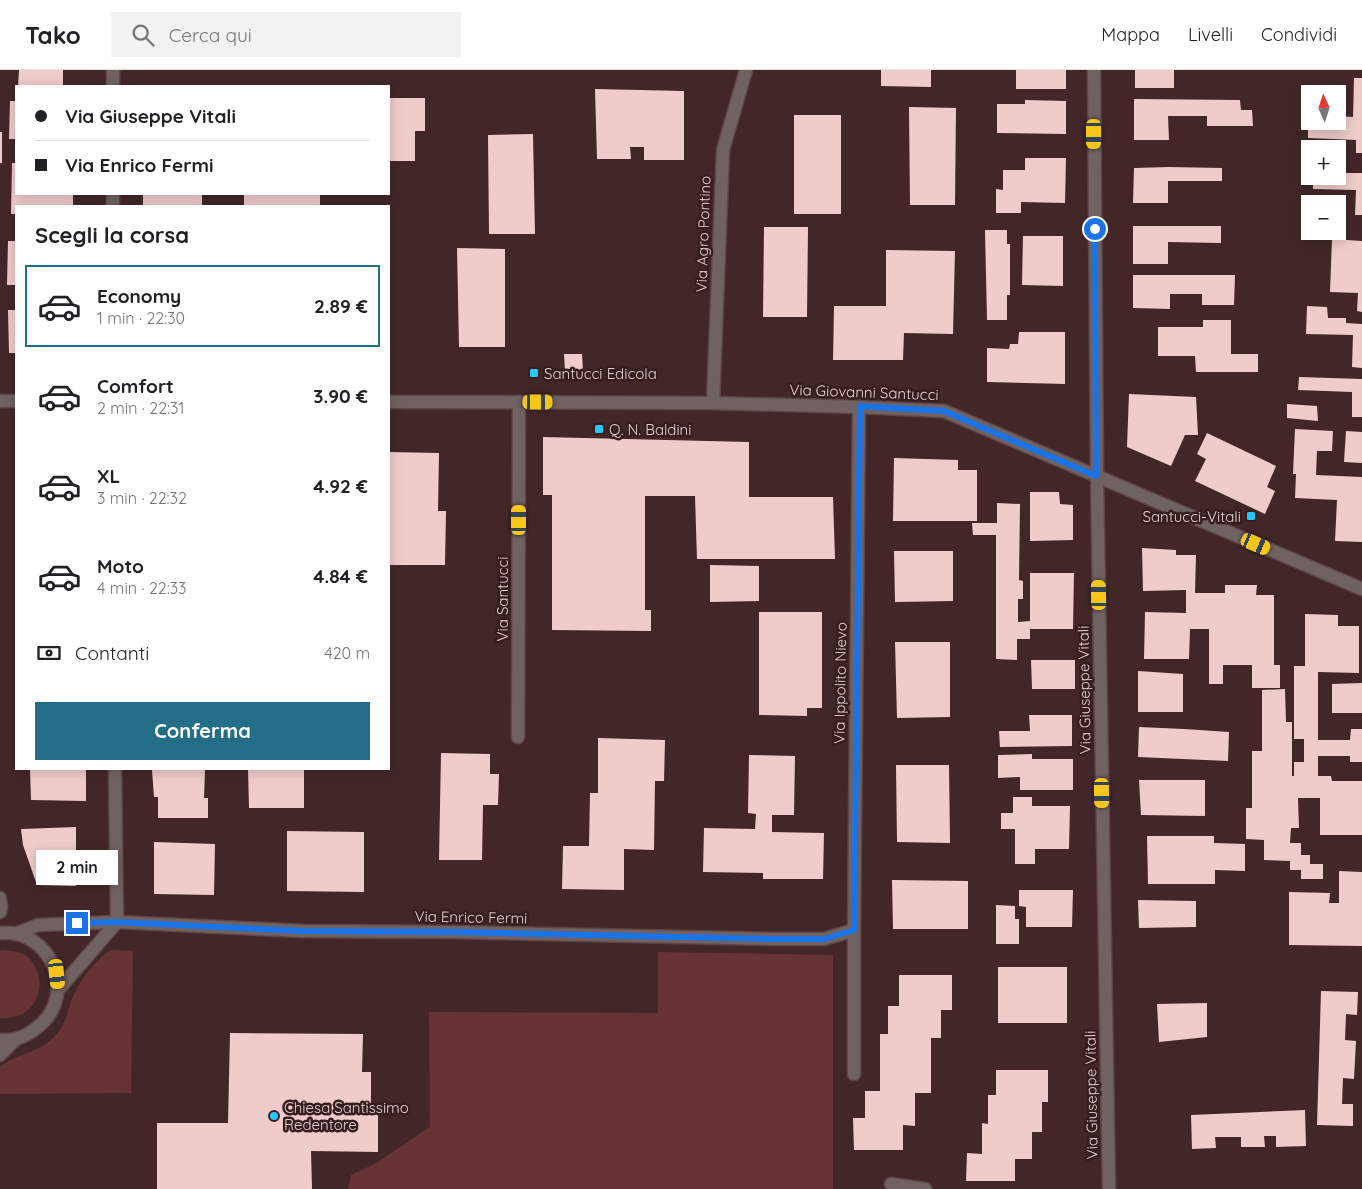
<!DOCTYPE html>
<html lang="it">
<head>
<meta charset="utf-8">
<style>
  :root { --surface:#fff; --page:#f2f2f2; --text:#202124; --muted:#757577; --line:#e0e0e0; --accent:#236d86 }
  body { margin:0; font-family:Quicksand,sans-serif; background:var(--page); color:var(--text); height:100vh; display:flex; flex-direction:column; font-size:19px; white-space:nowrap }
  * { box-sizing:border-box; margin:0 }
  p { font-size:16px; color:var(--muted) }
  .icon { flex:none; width:28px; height:28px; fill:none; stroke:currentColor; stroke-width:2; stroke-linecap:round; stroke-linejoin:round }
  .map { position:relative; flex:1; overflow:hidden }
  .sheet { position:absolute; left:15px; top:135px; width:375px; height:565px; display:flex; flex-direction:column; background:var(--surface); border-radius:0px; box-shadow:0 2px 12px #0003 }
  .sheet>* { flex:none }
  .hud { position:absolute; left:15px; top:15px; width:375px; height:110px; border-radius:0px; box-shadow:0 2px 12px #0003; display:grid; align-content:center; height:110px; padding:0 20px; background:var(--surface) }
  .needle { width:32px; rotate:357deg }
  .buttons { position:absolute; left:1301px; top:15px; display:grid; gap:10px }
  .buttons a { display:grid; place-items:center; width:45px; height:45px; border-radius:0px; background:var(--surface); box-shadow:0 2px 12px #0003; font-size:25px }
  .end { position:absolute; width:22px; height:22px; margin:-11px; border:6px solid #1a73e8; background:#fff; box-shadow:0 0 0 2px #fff }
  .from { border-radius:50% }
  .bubble { position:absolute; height:35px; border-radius:0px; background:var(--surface); box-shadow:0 2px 12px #0003; font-size:16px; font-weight:700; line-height:35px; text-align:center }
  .car { position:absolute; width:15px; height:30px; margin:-15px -8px; border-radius:6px; box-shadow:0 0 4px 1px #0007; background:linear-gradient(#f5c518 24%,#345 0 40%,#f5c518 0 76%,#345 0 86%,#f5c518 0) }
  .hud b { display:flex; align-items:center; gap:18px; height:48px; font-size:19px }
  .hud b+b { border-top:1px solid var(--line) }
  .hud i { width:12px; height:12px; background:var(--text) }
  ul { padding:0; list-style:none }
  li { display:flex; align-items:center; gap:15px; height:82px; margin:0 10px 8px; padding:0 10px; border:2px solid transparent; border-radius:0px }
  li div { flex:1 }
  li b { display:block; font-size:19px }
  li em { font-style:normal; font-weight:700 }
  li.current { border-color:var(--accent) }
  li>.icon { width:45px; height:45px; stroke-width:1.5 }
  h2 { padding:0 20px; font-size:22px; line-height:60px }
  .pay { display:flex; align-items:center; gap:12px; height:55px; padding:0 20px; font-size:19px }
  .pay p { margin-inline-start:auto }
  .cta { display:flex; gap:10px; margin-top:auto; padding:10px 20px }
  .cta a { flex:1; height:58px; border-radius:0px; background:var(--accent); color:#fff; font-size:20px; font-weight:700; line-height:58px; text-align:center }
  header { display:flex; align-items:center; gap:30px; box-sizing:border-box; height:70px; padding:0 25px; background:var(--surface); border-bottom:1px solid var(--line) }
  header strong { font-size:24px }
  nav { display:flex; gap:28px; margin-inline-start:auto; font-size:18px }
  .search { width:350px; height:45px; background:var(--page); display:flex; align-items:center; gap:12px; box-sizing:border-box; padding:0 18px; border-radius:0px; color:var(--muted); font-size:19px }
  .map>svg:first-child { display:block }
</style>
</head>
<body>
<header>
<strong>Tako</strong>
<div class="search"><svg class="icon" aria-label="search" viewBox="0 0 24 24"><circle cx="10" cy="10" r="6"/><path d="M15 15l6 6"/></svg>Cerca qui</div>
<nav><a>Mappa</a><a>Livelli</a><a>Condividi</a></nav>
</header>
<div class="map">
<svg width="1362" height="1119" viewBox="0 0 1362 1119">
  <rect width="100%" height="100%" fill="#432728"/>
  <!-- green -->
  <g fill="#673336">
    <path d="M4 880C11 881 20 881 26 886 43 899 44 925 29 939 21 947 11 948 0 948V881Z"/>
    <path d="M111 880 133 881 131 1023 0 1024V997C16 984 40 982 54 967 65 956 66 945 71 932 78 912 93 892 111 880Z"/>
    <path d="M658 882 833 885V1119H348L351 1105 378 1092 430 1057 429 942 658 943Z"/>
  </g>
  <!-- building -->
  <g fill="#f0cbcb">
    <path d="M19 0H63V16H18Z"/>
    <path d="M881 0H931V17L881 16Z"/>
    <rect x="1016" y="0" width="50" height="19"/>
    <rect x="1135" y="0" width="39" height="18"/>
    <path d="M1354 8H1362V83H1356V70L1308 68V51H1338V46L1353 47Z"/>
    <path d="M595 19 684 21V90H644V77H630L631 89H597Z"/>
    <path d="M389 28H425V61H415V91H389Z"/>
    <path d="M1134 29 1240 30 1241 40H1252L1253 56H1207V46H1168L1169 70H1134Z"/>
    <path d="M1025 30 1066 31V64L997 63V34H1025Z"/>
    <path d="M10 31H16V69H9Z"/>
    <path d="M909 37 956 38 955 135H910Z"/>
    <rect x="794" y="45" width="47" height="99"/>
    <rect x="0" y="62" width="2" height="31"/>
    <path d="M533 64 535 164H489L488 65Z"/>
    <path d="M1025 88H1066L1065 133 1021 132V143H996V119L1003 120V100H1025Z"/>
    <path d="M12 93H16V124H73V136H16V144H11Z"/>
    <path d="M1169 97 1222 98V111H1168V133H1133L1134 98Z"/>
    <path d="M1338 103H1362V145H1355L1356 120 1313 119V106H1338Z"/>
    <rect x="143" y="124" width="59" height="12"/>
    <rect x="244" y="124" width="76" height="12"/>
    <path d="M1133 156H1221V173L1168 172V194H1133Z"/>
    <path d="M764 157H808L807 247H763Z"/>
    <path d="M985 160H1007V174H1010V225H1007V250H987Z"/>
    <path d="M1023 166H1063V216L1022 215Z"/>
    <path d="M1332 169 1362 171V242L1357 241 1358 223 1330 222Z"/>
    <path d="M8 171H16V215H7Z"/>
    <path d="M457 178 505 179V277H459Z"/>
    <path d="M886 180 955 181 953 264 904 263 903 290H833L834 236H886Z"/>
    <path d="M1133 205H1235L1234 235H1202V224H1170V239L1133 238Z"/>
    <path d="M1307 236 1327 237 1328 248H1346V253L1362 254V298L1352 297 1353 265 1306 264Z"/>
    <path d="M8 240H16V283H9Z"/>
    <path d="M1203 250H1231V284H1258V302H1196L1195 286H1158V257H1203Z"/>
    <path d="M1019 262H1065V314L987 312V278L1009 279 1010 274H1018Z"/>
    <path d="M564 284H582L583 301H565Z"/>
    <path d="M1299 307 1362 309V347H1352V322L1298 320Z"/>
    <path d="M1129 324 1196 327 1198 365H1185L1171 396 1127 377Z"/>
    <path d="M1287 334 1317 336 1318 351 1287 348Z"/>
    <path d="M1295 359 1333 361 1332 381H1317L1316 405 1362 407V472L1335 471 1337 430 1295 428 1296 404H1293Z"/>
    <path d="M1346 361 1362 362V393L1344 392Z"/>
    <path d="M1207 363 1276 396 1267 417 1275 421 1265 444 1195 411 1206 389 1197 384Z"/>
    <path d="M543 367 749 372V427H833L835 489H697L695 426H645V540H651V561L552 560V425H543Z"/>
    <path d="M389 382 439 383 438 441H446L445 495H389Z"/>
    <path d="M894 388 958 390V400H977V451H893Z"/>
    <path d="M1030 422H1059L1060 434 1073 435V470L1030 471Z"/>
    <path d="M997 433 1020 434 1019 510 1023 511V529H1018V552L1030 551V503H1074L1073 559H1030V569H1017V590L996 589V465H973L972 453H997Z"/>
    <path d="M1142 478 1176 480V485H1196L1195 523H1225V515H1257L1256 525H1274V595H1280V618H1252V595H1223V614H1209V559H1190L1189 589H1144L1145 542 1186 543V520L1143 521Z"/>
    <path d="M894 481H953V531L895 532Z"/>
    <path d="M710 495 759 496V531L710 532Z"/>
    <path d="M759 542H822V638H807V646L759 645Z"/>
    <path d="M1305 544 1338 545V556H1359V603L1318 602V670H1350L1351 659H1362V692H1350V686H1318V706H1331L1332 711H1362V765H1320V728H1298L1299 758H1291L1290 773H1301V785H1310V794H1323V809H1301V800H1290V791L1264 790V770L1246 769V738H1252V681H1262V620L1285 619 1286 652H1292V706H1294V692H1304V669H1294V596H1305Z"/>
    <path d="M895 572H950V647L897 648Z"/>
    <path d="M1031 590H1075V619H1032Z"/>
    <path d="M1138 601 1183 604V642H1138Z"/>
    <path d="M1362 613V643H1332V614Z"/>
    <path d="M1029 645H1072V676L1000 677 999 661H1030Z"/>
    <path d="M1139 657 1184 659 1229 662 1228 691 1138 687Z"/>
    <path d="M598 668 665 670 664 711H655L654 780 624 779V820L562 819 563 776H589L590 723H598Z"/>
    <path d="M441 683 490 684V704H499L498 735H483L482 790H439Z"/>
    <path d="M1032 684V689H1073V720H1020V707L998 708V685Z"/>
    <path d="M749 685 795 686 794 745H772V762L824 763 823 809H763V803L703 802 704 758 755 759 756 744 748 743Z"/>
    <path d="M896 695H949L950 773 897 772Z"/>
    <path d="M30 699H86V731L31 730Z"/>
    <path d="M248 699H304V738H249Z"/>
    <path d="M152 700H205L204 728H208V748H158V727H154Z"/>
    <path d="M1139 710H1205V746L1141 745Z"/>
    <path d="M1013 727H1032V736H1070L1069 779H1035V794H1015V759H1001V743H1013Z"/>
    <path d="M76 757V816L37 815 23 775 21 759Z"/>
    <path d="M287 761 364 762V822L287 821Z"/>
    <path d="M1147 766H1214V773L1245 774V801L1215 800V814H1148Z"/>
    <path d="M154 772 215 774 214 825 154 824Z"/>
    <path d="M1339 801 1362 802V876L1289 875V822L1330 823 1329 833H1339Z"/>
    <path d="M892 810 968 811V859H893Z"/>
    <path d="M1019 820H1073L1072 857H1026V837L1019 836Z"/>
    <path d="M1138 830 1196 831V857L1139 858Z"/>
    <path d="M996 835 1015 836V849H1019V874H996Z"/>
    <rect x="998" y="897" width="69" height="56"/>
    <path d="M899 905H952V940H941V968H931V1023H915V1056L903 1055V1080H854L853 1048H865V1021H880V964H888V936H899Z"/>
    <path d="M1321 921 1358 922 1357 945 1346 944 1345 970 1356 971 1354 1009 1343 1008 1342 1034H1353V1056L1317 1055Z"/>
    <path d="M1207 933V967L1159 972 1157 934Z"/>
    <path d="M230 963 363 964 362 1002H371V1041H378V1082L311 1081 312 1119H157V1053H228Z"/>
    <path d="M996 1000H1048V1032H1042V1062H1032V1089H1015V1111H966L967 1083 982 1084V1053L988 1054V1025H996Z"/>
    <path d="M1305 1040 1306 1076 1276 1077V1066H1264L1265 1077H1241V1067H1215L1216 1078 1192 1079 1191 1045Z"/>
  </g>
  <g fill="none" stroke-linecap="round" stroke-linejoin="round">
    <defs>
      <g id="street">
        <path d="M1094 0 1097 406 1109 1119"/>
        <path d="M113 16V0"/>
        <path d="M113 136V124"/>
        <path d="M0 331H16"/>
        <path d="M389 332 713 333 859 337 944 341 1362 519"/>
        <path d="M713 333 723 80 746 0"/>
        <path d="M518 667 519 332"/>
        <path d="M115 699 117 852"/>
        <path d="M0 828 1 837 0 842"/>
        <path d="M0 863C51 858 78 924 39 956 32 962 24 967 15 969 11 970 5 970 0 970"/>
        <path d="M15 864 38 855 117 852 303 861 456 862 775 869H824L854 860 859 337"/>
        <path d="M58 920 117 852"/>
        <path d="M0 985 16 969"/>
        <path d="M854 1004V860"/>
        <path d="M891 1114 925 1119"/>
      </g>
    </defs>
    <!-- street casing -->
    <use href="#street" stroke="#604546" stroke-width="15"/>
    <!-- street -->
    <use href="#street" stroke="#716262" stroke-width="12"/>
  </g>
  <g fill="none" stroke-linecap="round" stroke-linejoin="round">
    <!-- route -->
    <path stroke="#1a73e8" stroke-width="6" d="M77 853 117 852 303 861 456 862 775 869H824L854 860 860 336 944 341 1096 406 1095 159"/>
  </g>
  <!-- markers -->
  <g fill="#26c9fe" stroke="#381d1f" stroke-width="2">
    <rect x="529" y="298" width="10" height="10" rx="2.5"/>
    <rect x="594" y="354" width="10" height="10" rx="2.5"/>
    <rect x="1246" y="441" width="10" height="10" rx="2.5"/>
    <circle cx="274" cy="1046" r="5"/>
  </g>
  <g text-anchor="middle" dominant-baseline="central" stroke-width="5" stroke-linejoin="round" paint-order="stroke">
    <!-- street labels -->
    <g font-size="15" fill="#e2cfcf" stroke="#381d1f">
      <text transform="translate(703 164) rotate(-88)">Via Agro Pontino</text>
      <text transform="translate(864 322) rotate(2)">Via Giovanni Santucci</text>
      <text transform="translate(502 529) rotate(-90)">Via Santucci</text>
      <text transform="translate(840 613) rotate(-89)">Via Ippolito Nievo</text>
      <text transform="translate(1084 620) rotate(-91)">Via Giuseppe Vitali</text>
      <text transform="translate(471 847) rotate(1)">Via Enrico Fermi</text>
      <text transform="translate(1091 1025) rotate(-91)">Via Giuseppe Vitali</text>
    </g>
    <!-- poi labels -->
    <g font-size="15" fill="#e2cfcf" stroke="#381d1f" text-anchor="start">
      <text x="544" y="303">Santucci Edicola</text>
      <text x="609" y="359">Q. N. Baldini</text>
      <text x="1241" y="446" text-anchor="end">Santucci-Vitali</text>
      <text x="284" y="1037">Chiesa Santissimo<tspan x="284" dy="17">Redentore</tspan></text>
    </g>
  </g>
</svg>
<div class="buttons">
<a><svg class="needle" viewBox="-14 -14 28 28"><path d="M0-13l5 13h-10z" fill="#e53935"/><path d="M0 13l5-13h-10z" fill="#757577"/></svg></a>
<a>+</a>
<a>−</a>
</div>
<i class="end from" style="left:1095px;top:159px"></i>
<i class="end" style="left:77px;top:853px"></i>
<div class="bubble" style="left:36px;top:780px;width:82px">2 min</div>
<i class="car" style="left:1094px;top:64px;rotate:180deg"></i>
<i class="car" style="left:538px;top:332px;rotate:90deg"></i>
<i class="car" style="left:519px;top:450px;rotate:0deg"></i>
<i class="car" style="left:1256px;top:474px;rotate:113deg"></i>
<i class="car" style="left:1099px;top:525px;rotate:359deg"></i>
<i class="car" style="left:1102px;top:723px;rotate:179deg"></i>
<i class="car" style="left:57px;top:904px;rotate:174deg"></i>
<div class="hud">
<b><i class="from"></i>Via Giuseppe Vitali</b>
<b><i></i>Via Enrico Fermi</b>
</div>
<section class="sheet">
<h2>Scegli la corsa</h2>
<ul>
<li class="current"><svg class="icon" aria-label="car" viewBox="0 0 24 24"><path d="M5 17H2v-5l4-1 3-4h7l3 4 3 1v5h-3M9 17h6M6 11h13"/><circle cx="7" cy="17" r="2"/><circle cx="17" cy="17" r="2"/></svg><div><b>Economy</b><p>1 min · 22:30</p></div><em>2.89 €</em></li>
<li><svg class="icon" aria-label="car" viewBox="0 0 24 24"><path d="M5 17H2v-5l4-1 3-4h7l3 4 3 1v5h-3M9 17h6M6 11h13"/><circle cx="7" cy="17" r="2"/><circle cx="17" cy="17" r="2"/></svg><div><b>Comfort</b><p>2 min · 22:31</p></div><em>3.90 €</em></li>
<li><svg class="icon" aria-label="car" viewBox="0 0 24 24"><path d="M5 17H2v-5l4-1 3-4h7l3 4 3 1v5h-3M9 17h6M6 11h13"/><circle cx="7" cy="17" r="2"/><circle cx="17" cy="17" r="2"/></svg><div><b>XL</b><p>3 min · 22:32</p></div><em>4.92 €</em></li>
<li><svg class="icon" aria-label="car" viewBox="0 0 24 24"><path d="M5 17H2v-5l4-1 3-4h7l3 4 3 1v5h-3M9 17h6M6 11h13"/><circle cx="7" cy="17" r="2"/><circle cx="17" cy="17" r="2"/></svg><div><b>Moto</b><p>4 min · 22:33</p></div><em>4.84 €</em></li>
</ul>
<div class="pay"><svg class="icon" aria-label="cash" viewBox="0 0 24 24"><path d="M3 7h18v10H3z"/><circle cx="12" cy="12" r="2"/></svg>Contanti<p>420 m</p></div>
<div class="cta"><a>Conferma</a></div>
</section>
</div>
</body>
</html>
